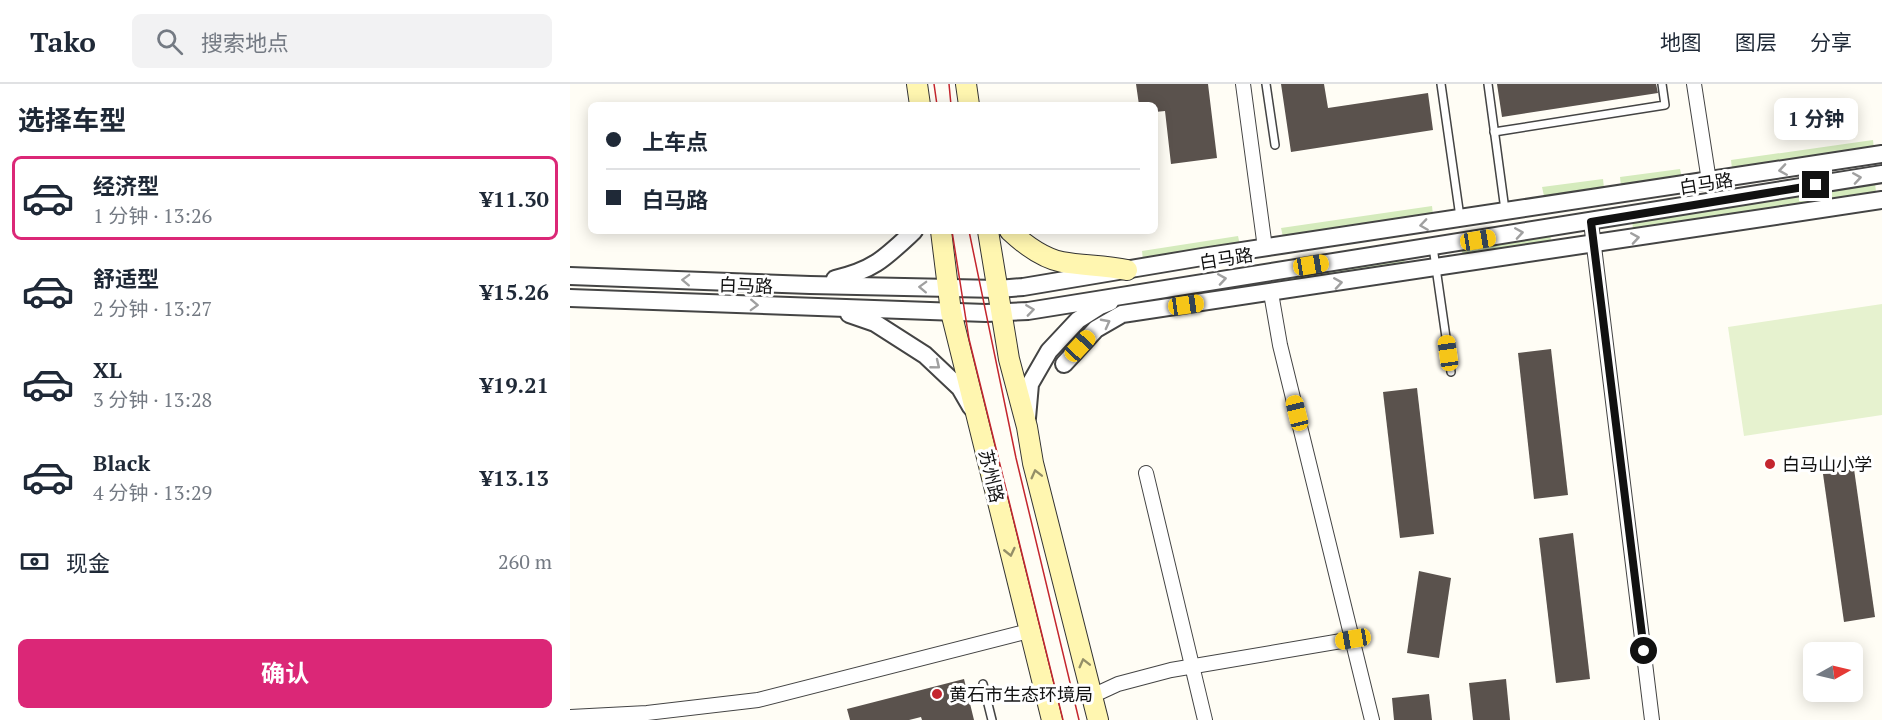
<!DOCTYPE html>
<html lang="zh">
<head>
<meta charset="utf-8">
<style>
  :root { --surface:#fff; --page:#f2f2f3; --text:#1f2937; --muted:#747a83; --line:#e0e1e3; --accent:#db2777 }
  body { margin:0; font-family:"PT Serif","Noto Sans SC",serif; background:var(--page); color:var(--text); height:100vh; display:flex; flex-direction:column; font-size:22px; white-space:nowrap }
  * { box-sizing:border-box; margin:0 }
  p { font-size:20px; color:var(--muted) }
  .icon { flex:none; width:33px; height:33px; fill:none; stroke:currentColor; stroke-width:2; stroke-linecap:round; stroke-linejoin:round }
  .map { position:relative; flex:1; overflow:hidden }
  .panel { display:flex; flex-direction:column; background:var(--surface); width:570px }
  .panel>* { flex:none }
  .top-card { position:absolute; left:18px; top:18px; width:570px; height:132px; border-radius:9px; box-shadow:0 3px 15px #0003; display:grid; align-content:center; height:132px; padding:0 18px; background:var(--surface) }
  .needle { width:39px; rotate:82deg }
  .tools { position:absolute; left:1233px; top:558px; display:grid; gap:12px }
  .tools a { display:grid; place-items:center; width:60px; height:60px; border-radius:9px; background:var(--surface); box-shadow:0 3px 15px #0003; font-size:30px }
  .end { position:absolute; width:27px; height:27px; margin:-14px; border:8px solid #111; background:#fff; box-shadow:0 0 0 3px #fff }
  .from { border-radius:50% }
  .bubble { position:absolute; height:42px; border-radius:9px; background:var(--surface); box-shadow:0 3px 15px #0003; font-size:20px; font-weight:700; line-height:42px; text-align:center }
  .car { position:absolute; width:18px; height:36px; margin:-18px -9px; border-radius:8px; box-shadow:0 0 4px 2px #0007; background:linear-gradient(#f5c518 24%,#345 0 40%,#f5c518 0 76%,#345 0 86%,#f5c518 0) }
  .top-card b { display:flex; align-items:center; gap:21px; height:57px; font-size:22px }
  .top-card b+b { border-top:2px solid var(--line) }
  .top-card i { width:15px; height:15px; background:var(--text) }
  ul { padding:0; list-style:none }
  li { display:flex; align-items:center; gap:18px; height:84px; margin:0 12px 9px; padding:0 6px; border:3px solid transparent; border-radius:9px }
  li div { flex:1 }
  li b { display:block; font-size:22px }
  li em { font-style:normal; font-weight:700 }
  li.on { border-color:var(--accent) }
  li>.icon { width:54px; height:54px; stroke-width:1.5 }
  h2 { padding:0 18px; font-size:27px; line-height:72px }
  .pay { display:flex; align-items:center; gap:15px; height:66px; padding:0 18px; font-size:22px }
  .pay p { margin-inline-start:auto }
  .primary-button { display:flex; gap:12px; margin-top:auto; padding:12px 18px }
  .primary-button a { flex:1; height:69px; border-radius:9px; background:var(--accent); color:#fff; font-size:24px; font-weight:700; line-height:69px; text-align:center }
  header { display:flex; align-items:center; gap:36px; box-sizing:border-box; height:84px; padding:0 30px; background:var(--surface); border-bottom:2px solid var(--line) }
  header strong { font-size:28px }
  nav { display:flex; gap:33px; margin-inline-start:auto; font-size:21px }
  .search { width:420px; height:54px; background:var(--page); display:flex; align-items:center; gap:15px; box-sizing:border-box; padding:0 21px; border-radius:9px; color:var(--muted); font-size:22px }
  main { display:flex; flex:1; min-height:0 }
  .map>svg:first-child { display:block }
</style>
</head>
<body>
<header>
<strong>Tako</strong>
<div class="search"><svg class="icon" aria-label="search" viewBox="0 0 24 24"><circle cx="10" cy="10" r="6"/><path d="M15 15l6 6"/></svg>搜索地点</div>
<nav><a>地图</a><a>图层</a><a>分享</a></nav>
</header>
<main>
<section class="panel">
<h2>选择车型</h2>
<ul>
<li class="on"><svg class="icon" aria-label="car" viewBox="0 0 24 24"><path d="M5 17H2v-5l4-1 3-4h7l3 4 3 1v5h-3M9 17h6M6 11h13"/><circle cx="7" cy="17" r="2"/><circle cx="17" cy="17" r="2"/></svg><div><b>经济型</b><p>1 分钟 · 13:26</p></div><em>¥11.30</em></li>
<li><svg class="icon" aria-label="car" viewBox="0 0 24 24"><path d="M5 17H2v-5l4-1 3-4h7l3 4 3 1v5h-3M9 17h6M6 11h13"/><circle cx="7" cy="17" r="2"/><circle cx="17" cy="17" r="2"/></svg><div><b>舒适型</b><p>2 分钟 · 13:27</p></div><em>¥15.26</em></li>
<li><svg class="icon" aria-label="car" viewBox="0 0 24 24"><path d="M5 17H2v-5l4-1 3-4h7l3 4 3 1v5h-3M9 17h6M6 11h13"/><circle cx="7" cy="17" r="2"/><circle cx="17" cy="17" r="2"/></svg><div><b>XL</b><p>3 分钟 · 13:28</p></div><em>¥19.21</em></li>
<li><svg class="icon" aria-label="car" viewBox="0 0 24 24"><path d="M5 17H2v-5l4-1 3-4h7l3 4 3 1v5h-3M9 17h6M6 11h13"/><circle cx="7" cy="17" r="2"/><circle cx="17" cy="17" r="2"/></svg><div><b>Black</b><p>4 分钟 · 13:29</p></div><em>¥13.13</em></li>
</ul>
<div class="pay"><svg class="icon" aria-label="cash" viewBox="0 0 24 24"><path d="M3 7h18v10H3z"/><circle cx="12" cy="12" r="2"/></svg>现金<p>260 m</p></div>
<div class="primary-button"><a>确认</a></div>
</section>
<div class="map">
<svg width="1312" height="636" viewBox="0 0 1312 636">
  <rect width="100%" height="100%" fill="#fffdf5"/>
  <!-- green -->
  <g fill="#d5ebbd">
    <path d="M1303 56 1304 65 1162 85 1161 76Z"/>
    <path d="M1110 85 1112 94 1051 102 1050 93Z"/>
    <path d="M1033 95 1034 104 974 112 972 103Z"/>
    <path d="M1305 99 1306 108 1063 145 1062 136Z"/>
    <path d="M862 122 863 131 713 153 711 144Z"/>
    <path d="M980 148 981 157 893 172 891 163Z"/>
    <path d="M668 152 670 161 573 176 572 167Z"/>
    <path d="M833 170 835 180 581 220 580 211Z"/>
  </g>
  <!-- pitch -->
  <path fill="#e6f2cf" d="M1312 220V331L1174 352 1158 243Z"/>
  <!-- building -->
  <g fill="#5a524d">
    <path d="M566 0H638L647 74 601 80 595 27 585 28V21H569Z"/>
    <path d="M711 0H754L758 24 858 9 863 46 721 68Z"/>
    <path d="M927 0H1086L1088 9 932 33Z"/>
    <path d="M981 265 998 411 964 415 948 269Z"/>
    <path d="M847 304 864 450 830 454 813 308Z"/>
    <path d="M1284 385 1305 533 1274 538 1253 390Z"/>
    <path d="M1003 449 1020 595 986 599 969 454Z"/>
    <path d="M849 487 881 494 869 574 837 569Z"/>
    <path d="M394 595 404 636H352L351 633 339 636H280L277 625Z"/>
    <path d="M936 595 940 636H903L899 599Z"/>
    <path d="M859 610 862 636H824L822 614Z"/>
  </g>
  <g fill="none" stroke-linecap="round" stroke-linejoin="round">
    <defs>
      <g id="service">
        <path d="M696 0 705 61"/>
        <path d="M871 0 890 133"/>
        <path d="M918 0 935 126"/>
        <path d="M924 48 1095 21 1092 0"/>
        <path d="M863 163 881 288"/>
        <path d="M413 600 422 636"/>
      </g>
      <g id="minor">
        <path d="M673 0 695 164"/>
        <path d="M1124 0 1139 97"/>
        <path d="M1021 138 1082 636"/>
        <path d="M701 209 710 261 802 636"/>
        <path d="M576 389 635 636"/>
        <path d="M522 612 548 600 601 586 783 555"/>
        <path d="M0 633 77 629 188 616 459 547"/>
      </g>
      <g id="tertiary">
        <path d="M0 192 240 201 428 205 453 203 632 173 1312 70"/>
        <path d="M265 195C304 186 315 174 344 147"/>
        <path d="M0 214 416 229 458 227 1312 90"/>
        <path d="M279 230 305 239 355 271 390 304 401 323"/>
        <path d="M494 280 526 245 552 230 1312 116"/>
        <path d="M457 334 460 300 479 267 508 236 530 222 540 218"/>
      </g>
      <g id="secondary">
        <path d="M347 0 350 21"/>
        <path d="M396 0 399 21"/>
        <path d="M371 147 381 228 482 636"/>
        <path d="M418 147 439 275 457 343 463 379 528 636"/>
        <path d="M440 147C454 160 472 174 492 178 513 182 535 181 557 186"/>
      </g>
    </defs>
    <!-- service casing -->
    <use href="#service" stroke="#444" stroke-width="10"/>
    <!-- minor casing -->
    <use href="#minor" stroke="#444" stroke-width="16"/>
    <!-- tertiary casing -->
    <use href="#tertiary" stroke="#444" stroke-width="20"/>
    <!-- secondary casing -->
    <use href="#secondary" stroke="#333" stroke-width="22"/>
    <!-- service -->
    <use href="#service" stroke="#fff" stroke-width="7"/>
    <!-- minor -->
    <use href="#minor" stroke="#fff" stroke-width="14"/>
    <!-- tertiary -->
    <use href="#tertiary" stroke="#fff" stroke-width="16"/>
    <!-- secondary -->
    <use href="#secondary" stroke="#fff6b0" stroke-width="20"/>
    <!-- tram -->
    <g stroke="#c4262e" stroke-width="1.5">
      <path d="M364 0 367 21"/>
      <path d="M379 0 381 21"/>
      <path d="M382 147 399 255 493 636"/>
      <path d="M399 147 446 374 509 636"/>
    </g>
  </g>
  <!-- one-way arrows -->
  <defs><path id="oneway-chevron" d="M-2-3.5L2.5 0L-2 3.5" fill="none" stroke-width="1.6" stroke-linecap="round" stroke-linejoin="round" transform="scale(1.5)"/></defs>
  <g stroke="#a0a0a0">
    <use href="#oneway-chevron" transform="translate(1213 86) rotate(171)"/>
    <use href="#oneway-chevron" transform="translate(1287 94) rotate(-9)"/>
    <use href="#oneway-chevron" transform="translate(854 141) rotate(172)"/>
    <use href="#oneway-chevron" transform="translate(949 149) rotate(-9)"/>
    <use href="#oneway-chevron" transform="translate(1065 154) rotate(-9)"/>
    <use href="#oneway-chevron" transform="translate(652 195) rotate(-9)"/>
    <use href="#oneway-chevron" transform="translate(116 196) rotate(-178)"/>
    <use href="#oneway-chevron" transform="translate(768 199) rotate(-9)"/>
    <use href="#oneway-chevron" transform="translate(353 203) rotate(-178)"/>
    <use href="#oneway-chevron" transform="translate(184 221) rotate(2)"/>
    <use href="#oneway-chevron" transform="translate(460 226) rotate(-8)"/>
    <use href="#oneway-chevron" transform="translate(536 239) rotate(-28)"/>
    <use href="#oneway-chevron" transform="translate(366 281) rotate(39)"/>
  </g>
  <g stroke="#948f68">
    <use href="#oneway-chevron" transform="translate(466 390) rotate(-104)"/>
    <use href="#oneway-chevron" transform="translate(440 468) rotate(77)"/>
    <use href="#oneway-chevron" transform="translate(514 579) rotate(-104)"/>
  </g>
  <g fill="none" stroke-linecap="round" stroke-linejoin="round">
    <!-- route -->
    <path stroke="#111" stroke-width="8" d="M1074 567 1021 138 1246 101"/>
  </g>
  <!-- markers -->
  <g fill="#c4262e" stroke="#fff" stroke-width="2">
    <circle cx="1200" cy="380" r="6"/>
    <circle cx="367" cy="610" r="6"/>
  </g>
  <g text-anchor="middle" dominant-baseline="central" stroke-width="6" stroke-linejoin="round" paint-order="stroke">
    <!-- street labels -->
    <g font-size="18" fill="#111" stroke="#fff">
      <text transform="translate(1136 99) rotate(-9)">白马路</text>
      <text transform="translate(656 174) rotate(-9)">白马路</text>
      <text transform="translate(176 201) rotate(2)">白马路</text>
      <text transform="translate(422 392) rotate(77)">苏州路</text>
    </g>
    <!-- poi labels -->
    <g font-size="18" fill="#111" stroke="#fff" text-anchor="start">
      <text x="1212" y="380">白马山小学</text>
      <text x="379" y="610">黄石市生态环境局</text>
    </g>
  </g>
</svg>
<div class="tools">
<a><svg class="needle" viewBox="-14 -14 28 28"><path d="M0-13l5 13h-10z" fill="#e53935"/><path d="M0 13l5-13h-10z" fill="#747a83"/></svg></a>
</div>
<i class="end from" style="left:1074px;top:567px"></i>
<i class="end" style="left:1246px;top:101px"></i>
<div class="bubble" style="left:1204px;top:14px;width:84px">1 分钟</div>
<i class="car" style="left:908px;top:156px;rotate:81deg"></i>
<i class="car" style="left:741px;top:181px;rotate:81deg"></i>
<i class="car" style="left:616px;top:221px;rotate:82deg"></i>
<i class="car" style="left:510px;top:262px;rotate:43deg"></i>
<i class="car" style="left:878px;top:269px;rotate:352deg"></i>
<i class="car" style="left:727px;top:329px;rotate:346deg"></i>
<i class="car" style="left:783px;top:555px;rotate:260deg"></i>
<div class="top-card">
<b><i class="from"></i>上车点</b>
<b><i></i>白马路</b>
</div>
</div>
</main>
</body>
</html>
